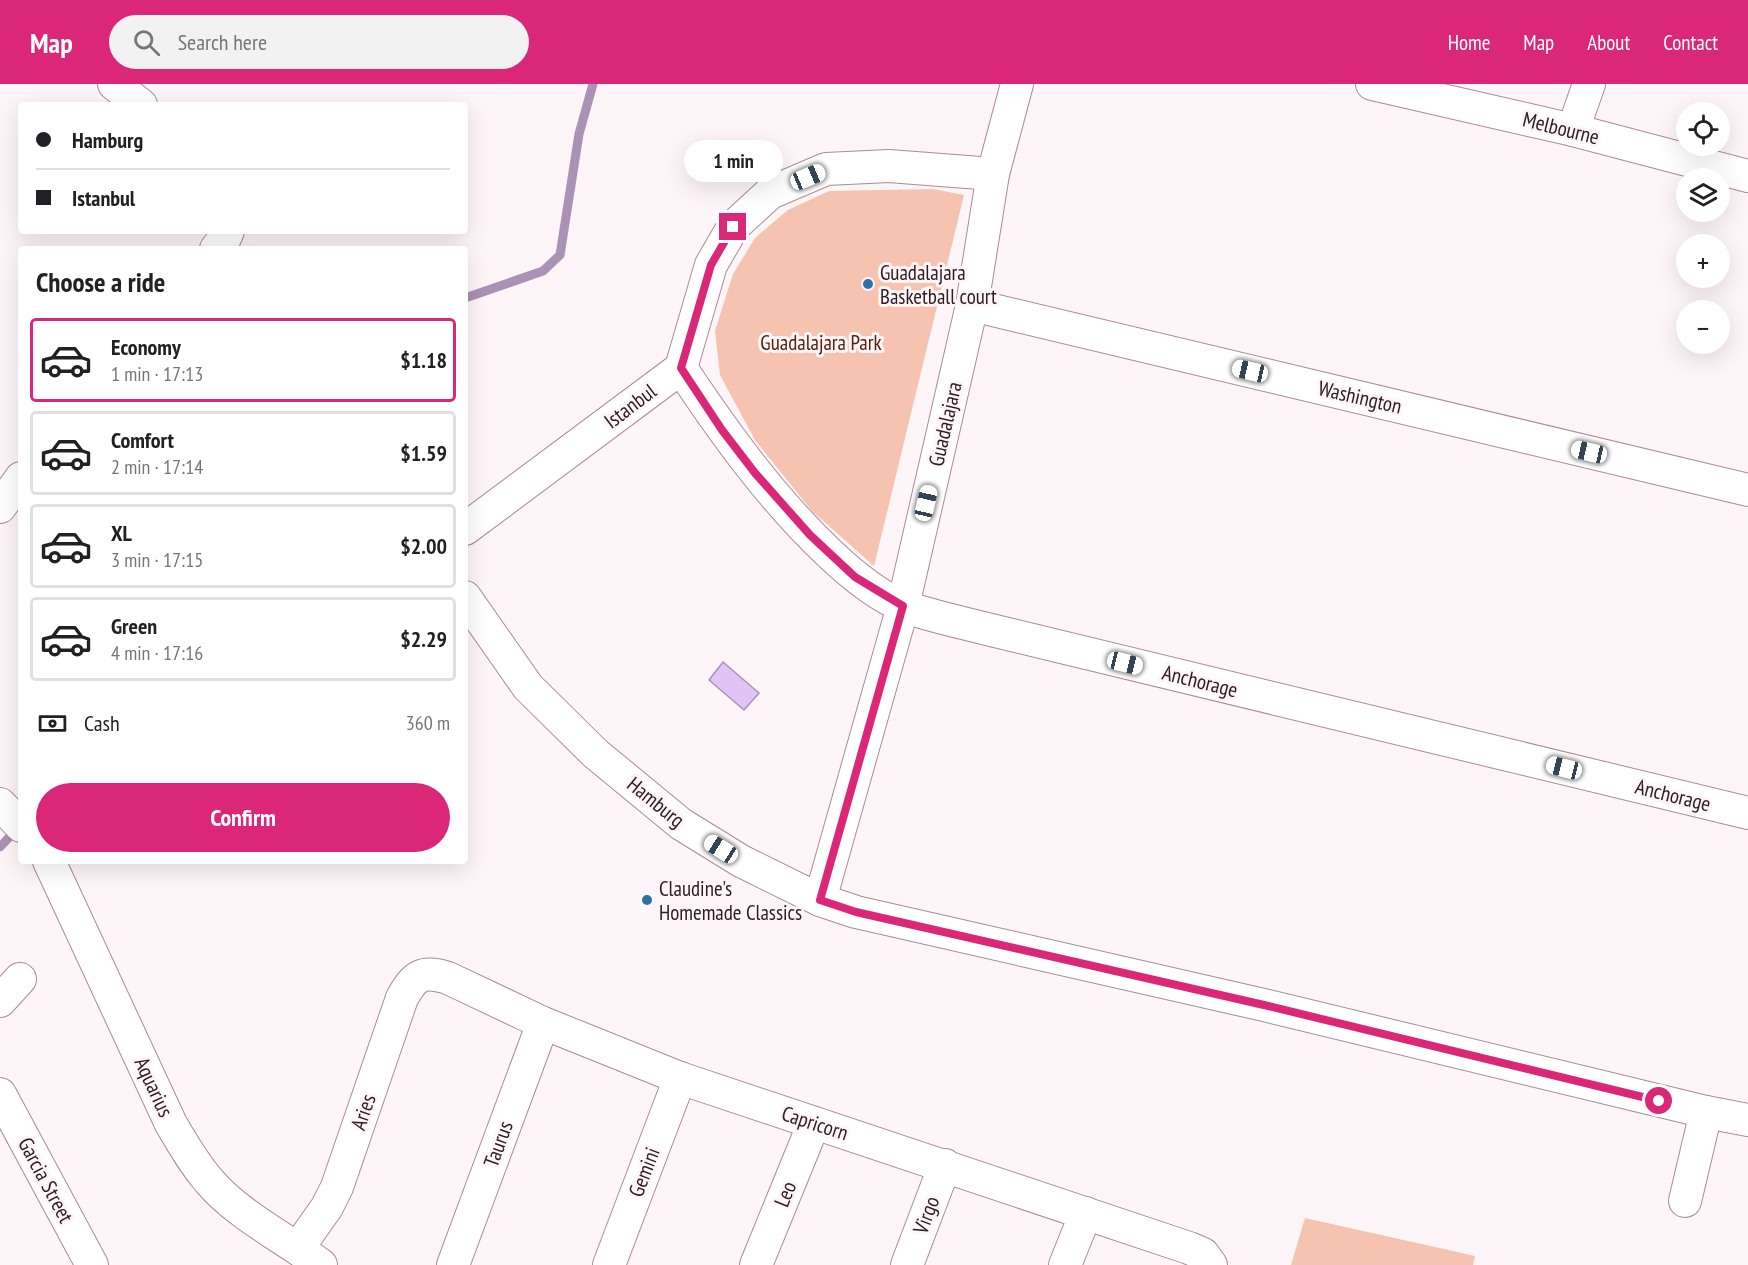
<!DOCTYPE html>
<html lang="en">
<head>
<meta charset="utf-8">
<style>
  :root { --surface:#fff; --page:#f2f2f2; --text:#202124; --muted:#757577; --line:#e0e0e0; --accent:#db2777 }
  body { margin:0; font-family:"PT Sans Narrow",sans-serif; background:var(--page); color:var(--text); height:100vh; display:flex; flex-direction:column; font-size:22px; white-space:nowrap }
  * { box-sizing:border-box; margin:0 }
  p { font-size:20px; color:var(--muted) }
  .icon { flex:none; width:33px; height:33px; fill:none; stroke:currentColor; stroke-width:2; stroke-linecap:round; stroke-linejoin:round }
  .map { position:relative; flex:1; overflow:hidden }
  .panel { position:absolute; left:18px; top:162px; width:450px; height:618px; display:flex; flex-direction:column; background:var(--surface); border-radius:6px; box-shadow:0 6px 24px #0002 }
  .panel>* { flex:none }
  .guide { position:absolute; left:18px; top:18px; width:450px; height:132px; border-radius:6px; box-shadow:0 6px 24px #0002; display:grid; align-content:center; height:132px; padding:0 18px; background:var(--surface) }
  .controls { position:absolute; left:1676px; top:18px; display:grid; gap:12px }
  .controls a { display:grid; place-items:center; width:54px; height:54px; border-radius:50%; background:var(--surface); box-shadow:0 6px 24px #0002; font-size:30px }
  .end { position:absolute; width:27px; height:27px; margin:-14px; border:8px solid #db2777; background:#fff; box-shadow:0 0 0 3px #fff }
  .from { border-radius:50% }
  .bubble { position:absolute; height:42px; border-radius:21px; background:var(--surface); box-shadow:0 6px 24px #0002; font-size:20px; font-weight:700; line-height:42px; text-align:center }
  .car { position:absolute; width:18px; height:36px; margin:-18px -9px; border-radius:8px; box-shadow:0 0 4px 2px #0007; background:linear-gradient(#fff 24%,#345 0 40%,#fff 0 76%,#345 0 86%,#fff 0) }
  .guide b { display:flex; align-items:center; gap:21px; height:57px; font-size:22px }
  .guide b+b { border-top:2px solid var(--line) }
  .guide i { width:15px; height:15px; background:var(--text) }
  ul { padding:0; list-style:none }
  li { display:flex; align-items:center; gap:18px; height:84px; margin:0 12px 9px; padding:0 6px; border:3px solid var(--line); border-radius:6px }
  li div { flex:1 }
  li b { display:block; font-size:22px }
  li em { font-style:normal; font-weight:700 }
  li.selected { border-color:var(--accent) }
  li>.icon { width:54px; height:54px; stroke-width:1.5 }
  h2 { padding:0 18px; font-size:27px; line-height:72px }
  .pay { display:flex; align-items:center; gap:15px; height:66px; padding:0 18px; font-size:22px }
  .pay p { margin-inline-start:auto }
  .action { display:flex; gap:12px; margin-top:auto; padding:12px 18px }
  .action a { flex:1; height:69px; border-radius:36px; background:var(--accent); color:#fff; font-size:24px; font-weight:700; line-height:69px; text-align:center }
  header { display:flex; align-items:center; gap:36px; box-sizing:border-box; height:84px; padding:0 30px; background:var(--accent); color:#fff }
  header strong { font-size:28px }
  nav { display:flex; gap:33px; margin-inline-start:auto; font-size:21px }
  .search { width:420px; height:54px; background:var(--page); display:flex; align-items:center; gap:15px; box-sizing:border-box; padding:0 21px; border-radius:33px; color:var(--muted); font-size:22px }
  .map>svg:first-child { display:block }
</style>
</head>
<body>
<header>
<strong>Map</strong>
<div class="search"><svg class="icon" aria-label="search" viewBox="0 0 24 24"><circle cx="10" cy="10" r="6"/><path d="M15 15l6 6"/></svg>Search here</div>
<nav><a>Home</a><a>Map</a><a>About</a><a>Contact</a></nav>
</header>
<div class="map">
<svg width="1748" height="1181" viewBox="0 0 1748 1181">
  <rect width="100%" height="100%" fill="#fef5f8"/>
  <!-- green -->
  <g fill="#f5c3af">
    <path d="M933 105 964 111 874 482 812 427 755 356 720 291 715 247 733 190 755 154 788 126 829 107Z"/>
    <path d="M1305 1134 1475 1172 1473 1181H1291Z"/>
  </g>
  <!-- water -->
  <path fill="#e2c3f5" stroke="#ab91b5" stroke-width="1.5" d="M723 578 759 609 744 626 709 596Z"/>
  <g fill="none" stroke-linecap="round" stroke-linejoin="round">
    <!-- stream -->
    <g stroke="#ab91b5" stroke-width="9">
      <path d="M465 214 543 187 560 171 579 50 593 0"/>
      <path d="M0 763 17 745"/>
    </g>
    <defs>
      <g id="minor">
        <path d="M114 0 141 21"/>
        <path d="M1372 0 1573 46 1748 92"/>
        <path d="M1573 46 1589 0"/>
        <path d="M216 165 225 154 228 147"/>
        <path d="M972 221 1748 406"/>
        <path d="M681 284C725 350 771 414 829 469 850 489 876 511 903 522 930 532 960 538 987 545L1748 729"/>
        <path d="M0 423 21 394"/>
        <path d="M465 445 681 284 711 181 733 143 770 109 826 85 889 82 993 90"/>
        <path d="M465 513 528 603 596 670 681 740 741 777 820 816 856 828 1264 921 1706 1028 1748 1036"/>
        <path d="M0 720 21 742"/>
        <path d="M49 777 171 1040C183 1060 194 1080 210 1098 237 1130 286 1155 321 1181"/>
        <path d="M820 816 903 522 972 221 993 90 1017 0"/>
        <path d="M0 917 20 895"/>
        <path d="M0 1010 92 1181"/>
        <path d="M1685 1117 1706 1028"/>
        <path d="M298 1164 327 1123 337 1103 402 914C415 891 422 886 448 894L543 939 680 994 1189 1164 1203 1170 1211 1181"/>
        <path d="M453 1181 543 939"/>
        <path d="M609 1181 680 994"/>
        <path d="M756 1181 814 1039"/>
        <path d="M907 1181 945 1081"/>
        <path d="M1065 1181 1086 1129"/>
      </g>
    </defs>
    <!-- minor casing -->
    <use href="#minor" stroke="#ae8995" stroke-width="34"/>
    <!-- minor -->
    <use href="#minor" stroke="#fff" stroke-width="32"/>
  </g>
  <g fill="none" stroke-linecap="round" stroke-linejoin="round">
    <!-- route -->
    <path stroke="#db2777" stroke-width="8" d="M733 143 711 181 681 284 722 346 755 389 810 451 855 493 903 522 820 816 856 828 1264 921 1659 1017"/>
  </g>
  <!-- markers -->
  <g fill="#2b71a6" stroke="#fef5f8" stroke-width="2">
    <circle cx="868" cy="200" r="6"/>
    <circle cx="647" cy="816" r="6"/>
  </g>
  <g text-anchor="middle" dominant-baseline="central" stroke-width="6" stroke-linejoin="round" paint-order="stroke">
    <!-- street labels -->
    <g font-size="21" fill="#2b1c21" stroke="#fef5f8">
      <text transform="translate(1561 44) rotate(14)">Melbourne</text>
      <text transform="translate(1360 313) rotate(13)">Washington</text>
      <text transform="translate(630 322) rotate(-37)">Istanbul</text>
      <text transform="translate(945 340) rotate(-77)">Guadalajara</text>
      <text transform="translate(1200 597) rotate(14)">Anchorage</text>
      <text transform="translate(1673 711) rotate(14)">Anchorage</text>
      <text transform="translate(656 718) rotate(39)">Hamburg</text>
      <text transform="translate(154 1003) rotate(65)">Aquarius</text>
      <text transform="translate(363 1028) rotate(-71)">Aries</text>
      <text transform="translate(815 1039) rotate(18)">Capricorn</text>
      <text transform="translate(498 1060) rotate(-70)">Taurus</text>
      <text transform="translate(644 1088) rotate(-69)">Gemini</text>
      <text transform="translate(46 1096) rotate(62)">Garcia Street</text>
      <text transform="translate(785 1110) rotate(-68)">Leo</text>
      <text transform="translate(926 1131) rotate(-69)">Virgo</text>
    </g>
    <!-- poi labels -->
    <g font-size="21" fill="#2b1c21" stroke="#fef5f8" text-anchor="start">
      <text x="880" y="188">Guadalajara<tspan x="880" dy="24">Basketball court</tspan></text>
      <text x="659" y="804">Claudine's<tspan x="659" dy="24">Homemade Classics</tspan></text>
    </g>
    <!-- park labels -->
    <g font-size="21" fill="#55220a" stroke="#fef5f8">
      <text x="821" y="258">Guadalajara Park</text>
    </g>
  </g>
</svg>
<div class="controls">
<a><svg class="icon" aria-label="locate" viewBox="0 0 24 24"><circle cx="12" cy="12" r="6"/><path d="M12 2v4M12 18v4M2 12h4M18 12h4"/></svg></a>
<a><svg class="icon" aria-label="layers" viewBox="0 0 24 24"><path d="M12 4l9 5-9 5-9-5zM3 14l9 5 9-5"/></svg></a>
<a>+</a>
<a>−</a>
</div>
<i class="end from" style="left:1659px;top:1017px"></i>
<i class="end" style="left:733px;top:143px"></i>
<div class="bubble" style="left:684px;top:56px;width:99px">1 min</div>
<i class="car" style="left:808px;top:93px;rotate:67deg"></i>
<i class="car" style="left:1250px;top:287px;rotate:283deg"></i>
<i class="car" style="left:1589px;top:368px;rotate:283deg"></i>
<i class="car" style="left:926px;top:419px;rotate:13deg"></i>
<i class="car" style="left:1125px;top:579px;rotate:104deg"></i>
<i class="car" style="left:1564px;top:684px;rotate:284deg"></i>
<i class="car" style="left:721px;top:765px;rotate:302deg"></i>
<div class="guide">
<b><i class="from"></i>Hamburg</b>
<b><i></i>Istanbul</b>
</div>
<section class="panel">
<h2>Choose a ride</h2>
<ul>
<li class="selected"><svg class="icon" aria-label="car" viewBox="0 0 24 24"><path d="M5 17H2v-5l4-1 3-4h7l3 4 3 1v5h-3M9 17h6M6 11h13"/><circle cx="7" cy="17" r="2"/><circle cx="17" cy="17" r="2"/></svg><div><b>Economy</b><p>1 min · 17:13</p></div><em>$1.18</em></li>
<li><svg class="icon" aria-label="car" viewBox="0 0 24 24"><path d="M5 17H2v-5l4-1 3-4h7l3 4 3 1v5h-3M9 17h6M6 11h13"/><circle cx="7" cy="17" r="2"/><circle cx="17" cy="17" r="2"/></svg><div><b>Comfort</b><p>2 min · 17:14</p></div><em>$1.59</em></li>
<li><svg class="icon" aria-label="car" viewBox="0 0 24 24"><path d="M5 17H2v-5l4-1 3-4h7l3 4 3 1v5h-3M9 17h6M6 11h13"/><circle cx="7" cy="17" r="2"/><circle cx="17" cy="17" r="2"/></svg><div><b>XL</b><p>3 min · 17:15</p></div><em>$2.00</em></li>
<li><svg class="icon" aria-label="car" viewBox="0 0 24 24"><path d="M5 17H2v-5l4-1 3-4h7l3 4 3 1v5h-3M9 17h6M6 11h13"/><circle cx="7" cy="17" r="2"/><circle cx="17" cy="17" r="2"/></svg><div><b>Green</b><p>4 min · 17:16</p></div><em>$2.29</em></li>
</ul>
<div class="pay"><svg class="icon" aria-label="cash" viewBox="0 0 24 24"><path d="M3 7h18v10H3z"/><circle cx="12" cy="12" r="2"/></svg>Cash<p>360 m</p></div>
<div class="action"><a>Confirm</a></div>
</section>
</div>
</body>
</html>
